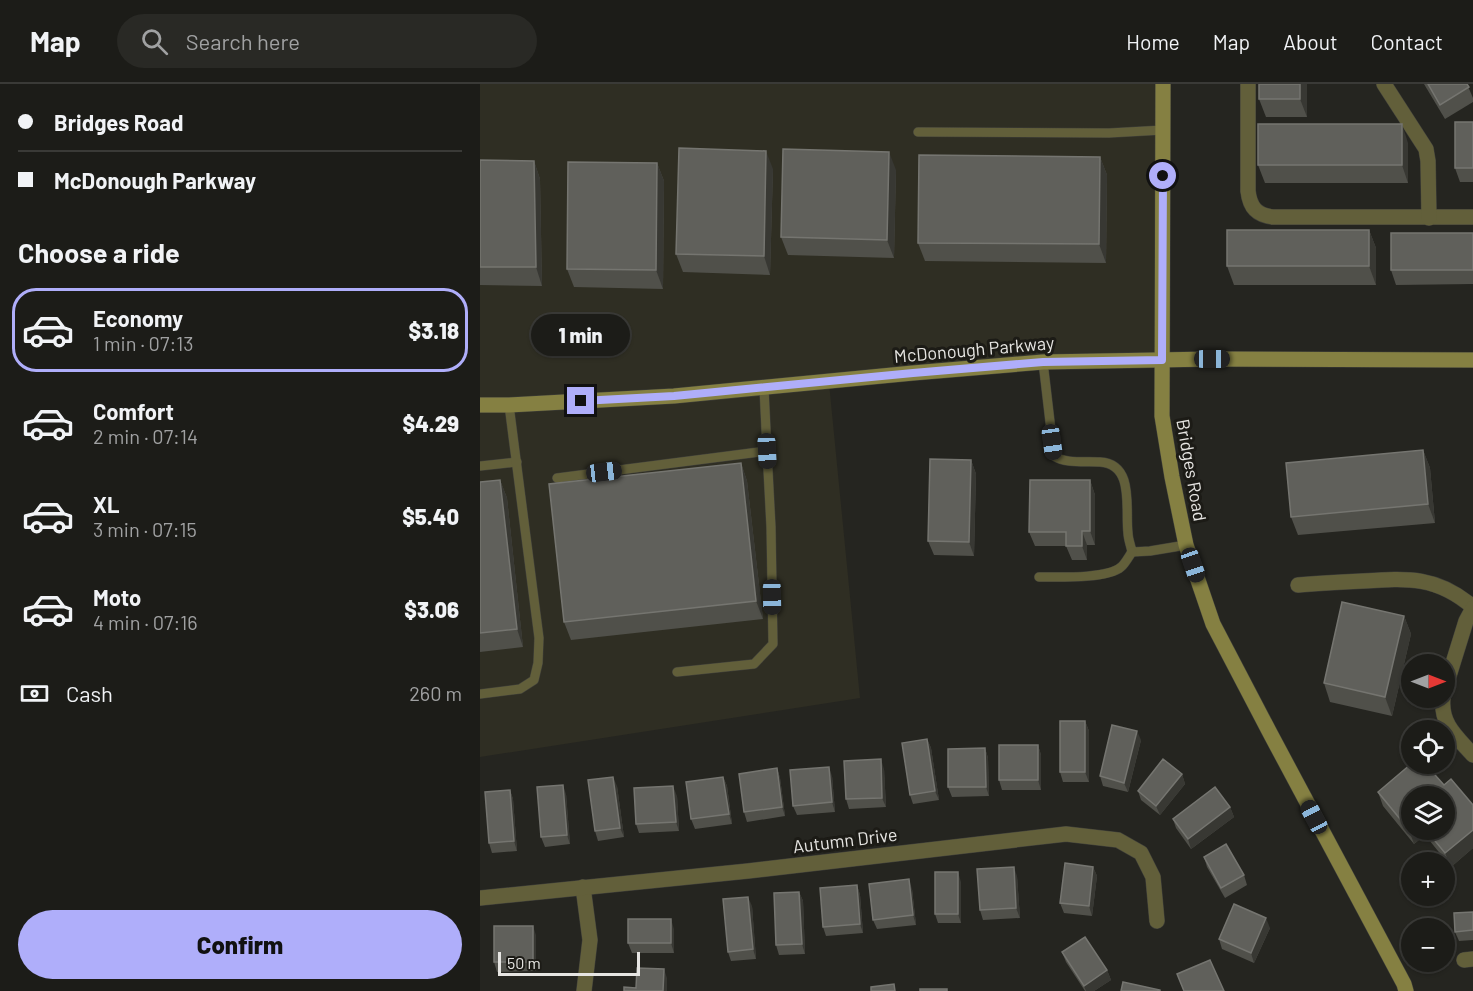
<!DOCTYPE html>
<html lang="en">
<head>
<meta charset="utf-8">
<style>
  :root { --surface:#1c1c18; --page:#292925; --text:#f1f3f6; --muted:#a0a1a2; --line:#3a3a37; --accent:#afaefa }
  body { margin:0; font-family:Barlow,sans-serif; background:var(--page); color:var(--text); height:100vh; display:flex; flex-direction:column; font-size:22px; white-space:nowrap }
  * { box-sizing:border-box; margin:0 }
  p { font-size:20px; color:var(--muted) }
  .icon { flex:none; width:33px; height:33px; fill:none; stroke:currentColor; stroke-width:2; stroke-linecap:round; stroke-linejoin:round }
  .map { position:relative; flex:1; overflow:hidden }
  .panel { display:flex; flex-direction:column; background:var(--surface); width:480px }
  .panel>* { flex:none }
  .hud { display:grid; align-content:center; height:132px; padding:0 18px; background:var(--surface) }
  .needle { width:39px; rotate:90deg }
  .tools { position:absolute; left:921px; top:570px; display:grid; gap:12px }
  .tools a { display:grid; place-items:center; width:54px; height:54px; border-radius:50%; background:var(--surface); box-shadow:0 2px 4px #0004,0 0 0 2px var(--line); font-size:30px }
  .scale { position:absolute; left:18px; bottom:15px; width:142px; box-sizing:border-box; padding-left:6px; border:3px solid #e6e5e2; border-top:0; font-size:16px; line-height:21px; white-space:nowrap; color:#e6e5e2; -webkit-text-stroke:4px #1c1b16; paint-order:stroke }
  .end { position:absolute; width:27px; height:27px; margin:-14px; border:8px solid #afaefa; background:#111; box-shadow:0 0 0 3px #111 }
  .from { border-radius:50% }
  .bubble { position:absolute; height:42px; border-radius:21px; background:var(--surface); box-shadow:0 2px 4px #0004,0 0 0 2px var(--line); font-size:20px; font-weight:800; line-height:42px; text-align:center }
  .car { position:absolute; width:18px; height:36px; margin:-18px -9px; border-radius:8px; box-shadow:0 0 4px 2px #0007; background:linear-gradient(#222 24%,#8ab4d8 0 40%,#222 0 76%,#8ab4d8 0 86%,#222 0) }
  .hud b { display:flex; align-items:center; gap:21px; height:57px; font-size:22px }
  .hud b+b { border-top:2px solid var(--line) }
  .hud i { width:15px; height:15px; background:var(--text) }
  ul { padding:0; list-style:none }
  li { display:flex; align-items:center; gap:18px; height:84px; margin:0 12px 9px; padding:0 6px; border:3px solid transparent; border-radius:24px }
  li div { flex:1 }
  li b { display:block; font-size:22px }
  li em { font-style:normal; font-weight:800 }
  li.selected { border-color:var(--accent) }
  li>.icon { width:54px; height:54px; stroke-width:1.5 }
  h2 { padding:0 18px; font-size:27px; line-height:72px }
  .pay { display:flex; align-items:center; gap:15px; height:66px; padding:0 18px; font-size:22px }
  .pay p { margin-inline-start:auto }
  .button { display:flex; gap:12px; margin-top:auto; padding:12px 18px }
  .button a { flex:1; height:69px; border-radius:36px; background:var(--accent); color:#111; font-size:24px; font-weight:800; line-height:69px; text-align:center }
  header { display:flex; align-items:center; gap:36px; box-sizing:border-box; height:84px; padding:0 30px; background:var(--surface); border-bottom:2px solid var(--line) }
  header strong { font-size:28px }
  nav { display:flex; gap:33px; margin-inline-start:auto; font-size:21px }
  .search { width:420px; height:54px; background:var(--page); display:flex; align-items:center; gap:15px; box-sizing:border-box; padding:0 21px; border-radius:33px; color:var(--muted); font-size:22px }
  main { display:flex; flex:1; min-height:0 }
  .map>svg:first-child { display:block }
</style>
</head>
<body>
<header>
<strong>Map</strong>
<div class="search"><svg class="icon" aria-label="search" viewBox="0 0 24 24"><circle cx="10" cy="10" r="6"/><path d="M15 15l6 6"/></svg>Search here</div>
<nav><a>Home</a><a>Map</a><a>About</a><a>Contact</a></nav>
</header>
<main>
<section class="panel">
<div class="hud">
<b><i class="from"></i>Bridges Road</b>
<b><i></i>McDonough Parkway</b>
</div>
<h2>Choose a ride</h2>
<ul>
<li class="selected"><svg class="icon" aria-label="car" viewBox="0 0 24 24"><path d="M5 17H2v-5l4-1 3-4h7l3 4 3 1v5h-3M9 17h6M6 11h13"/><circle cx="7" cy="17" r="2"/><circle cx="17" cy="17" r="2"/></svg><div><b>Economy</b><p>1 min · 07:13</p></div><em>$3.18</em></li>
<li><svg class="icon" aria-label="car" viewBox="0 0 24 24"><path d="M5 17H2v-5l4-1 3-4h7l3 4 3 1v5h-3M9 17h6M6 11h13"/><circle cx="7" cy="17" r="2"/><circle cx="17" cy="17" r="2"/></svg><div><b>Comfort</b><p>2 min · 07:14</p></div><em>$4.29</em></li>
<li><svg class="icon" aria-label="car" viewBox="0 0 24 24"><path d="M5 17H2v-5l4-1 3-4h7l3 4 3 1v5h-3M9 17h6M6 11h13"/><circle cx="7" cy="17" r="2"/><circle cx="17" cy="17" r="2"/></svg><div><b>XL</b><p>3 min · 07:15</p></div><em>$5.40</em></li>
<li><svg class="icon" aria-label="car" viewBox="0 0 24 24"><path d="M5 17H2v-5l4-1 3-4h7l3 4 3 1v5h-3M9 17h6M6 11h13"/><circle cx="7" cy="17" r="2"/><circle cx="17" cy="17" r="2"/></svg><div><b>Moto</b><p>4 min · 07:16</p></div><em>$3.06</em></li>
</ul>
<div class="pay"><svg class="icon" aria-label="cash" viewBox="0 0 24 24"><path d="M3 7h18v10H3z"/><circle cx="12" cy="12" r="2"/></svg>Cash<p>260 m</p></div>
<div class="button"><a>Confirm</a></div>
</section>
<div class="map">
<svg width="993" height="907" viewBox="0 0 993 907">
  <rect width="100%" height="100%" fill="#252520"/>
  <!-- built -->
  <path fill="#2f2e23" d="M0 0H678V271L349 299 380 614 0 673Z"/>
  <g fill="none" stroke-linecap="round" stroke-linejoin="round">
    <defs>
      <g id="lane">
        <path d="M438 48 629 49 683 46"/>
        <path d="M563 278 574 372C586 380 605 377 620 378 655 380 645 425 648 449 648 455 651 462 652 468L670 467 706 461"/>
        <path d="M0 382 37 378"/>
        <path d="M77 394 287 367 284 304"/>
        <path d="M559 493C578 493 627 495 641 483 645 480 649 472 652 468"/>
        <path d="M197 588 274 580 293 560 291 443 287 367"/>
        <path d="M0 610 40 605 54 596 58 579 59 554 29 321"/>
      </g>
      <g id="street">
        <path d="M768 0V107C770 124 777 131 793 133H993"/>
        <path d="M904 0 946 65 948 77 949 134"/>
        <path d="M818 501C840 499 861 498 883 497 928 494 957 492 993 523"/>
        <path d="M964 608 986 537 993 524"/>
        <path d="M963 614C960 640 977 653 993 671"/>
        <path d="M103 803 110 856 104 907"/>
        <path d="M0 814 268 787 586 750 638 756 661 769 673 793 677 837"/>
        <path d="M984 876 993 875"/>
      </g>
      <g id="secondary">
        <path d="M683 0 682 332 692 393 706 461 733 540 790 649 924 900 926 907"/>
        <path d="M0 321H29L194 312 433 289 563 278 732 275 993 276"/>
      </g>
    </defs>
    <!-- lane casing -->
    <use href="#lane" stroke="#40403b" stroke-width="10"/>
    <!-- street casing -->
    <use href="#street" stroke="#40403b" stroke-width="16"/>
    <!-- secondary casing -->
    <use href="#secondary" stroke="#40403b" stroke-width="16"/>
    <!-- lane -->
    <use href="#lane" stroke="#625f3a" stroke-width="9"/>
    <!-- street -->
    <use href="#street" stroke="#625f3a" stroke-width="15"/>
    <!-- secondary -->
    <use href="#secondary" stroke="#858042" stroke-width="15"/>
  </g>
  <!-- wall -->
  <g fill="#50504a" fill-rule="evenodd">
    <path d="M779 0H827V33H786L779 15Z"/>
    <path d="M944 0H987L993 14V18L965 35Z"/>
    <path d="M993 38V98H980L975 84Z"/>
    <path d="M928 59V99H785L778 81Z"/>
    <path d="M620 73 627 91 626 179 445 177 438 159Z"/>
    <path d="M0 76 54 77 60 95 62 202 0 201Z"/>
    <path d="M177 79 184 97 183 205 94 203 87 185Z"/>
    <path d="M293 85 290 191 203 188 196 170Z"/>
    <path d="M416 86 414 174 308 171 301 153Z"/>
    <path d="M889 146 896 164V201H754L747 182Z"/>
    <path d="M993 149V200L916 201 911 186Z"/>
    <path d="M943 366 950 384 955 439 818 451 811 433Z"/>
    <path d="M491 376 496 390 494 472 454 471 448 457Z"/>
    <path d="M261 379 267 397 283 535 91 556 84 538Z"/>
    <path d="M20 396 27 414 43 563 0 568V398Z"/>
    <path d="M610 396 615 411V461H607V476H592L586 462H555L549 448Z"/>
    <path d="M924 532 931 550 912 632 850 618 844 599Z"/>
    <path d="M605 637 609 647V698H583L580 688Z"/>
    <path d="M447 655 451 664 459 716 433 720 430 711Z"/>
    <path d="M661 656 648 708 623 702 620 692Z"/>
    <path d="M558 661 561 671V706H522L519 696Z"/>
    <path d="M505 664 508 674 509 712 472 713 468 703Z"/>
    <path d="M931 680 940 690 948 683 964 701 971 695 993 721V764L971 783 945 751 934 760 903 722 898 708ZM932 712H964V746H932Z"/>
    <path d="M297 684 300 694 305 732 267 738 264 728Z"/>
    <path d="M404 685 406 723 369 725 366 715Z"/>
    <path d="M702 690 705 700 680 731 661 716 658 707Z"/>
    <path d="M352 692 355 728 317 731 313 722Z"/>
    <path d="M243 693 247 702 252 740 215 745 211 735Z"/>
    <path d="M137 702 144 753 118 757 115 747Z"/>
    <path d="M30 706 33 715 37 767 12 769 9 759Z"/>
    <path d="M86 710 90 760 65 763 61 753Z"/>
    <path d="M197 712 199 747 159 749 156 740Z"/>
    <path d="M750 723 754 733 711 765 696 744 693 735Z"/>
    <path d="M724 773 764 791 767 801 745 814 727 783Z"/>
    <path d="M613 783 617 792 612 832 584 829 580 819Z"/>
    <path d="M537 792 540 834 503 836 500 826Z"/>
    <path d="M481 798V839H458L455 830Z"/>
    <path d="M377 801 380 811 383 849 346 852 343 843Z"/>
    <path d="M432 805 436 841 397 845 393 836Z"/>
    <path d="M319 808 323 817 325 870 299 871 296 861Z"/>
    <path d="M272 822 276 875 251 877 248 868Z"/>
    <path d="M993 828V856L979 857 975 848Z"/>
    <path d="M790 844 774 879 742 865 739 855Z"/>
    <path d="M194 845V869H152L148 859Z"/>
    <path d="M56 851V887L17 888 14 878Z"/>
    <path d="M582 868 627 886 631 896 614 907H605L586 878Z"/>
  </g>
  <!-- shaded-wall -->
  <g fill="#383833">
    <path d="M820 0H827V33L820 15Z"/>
    <path d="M922 40 928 59V99L922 81Z"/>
    <path d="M286 67 293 85 290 191 284 172Z"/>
    <path d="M409 68 416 86 414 174 407 156Z"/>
    <path d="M620 73 627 91 626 179 619 160Z"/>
    <path d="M54 77 60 95 62 202 56 183Z"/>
    <path d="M177 79 184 97 183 205 176 186Z"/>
    <path d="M889 146 896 164V201L889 182Z"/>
    <path d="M943 366 950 384 955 439 948 420Z"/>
    <path d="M491 376 496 390 494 472 489 458Z"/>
    <path d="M261 379 267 397 283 535 276 517Z"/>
    <path d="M20 396 27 414 43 563 37 545Z"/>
    <path d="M610 396 615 411V461L610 447Z"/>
    <path d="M602 447 607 461V476L602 462Z"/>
    <path d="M924 532 931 550 912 632 905 613Z"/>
    <path d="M605 637 609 647V698L605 688Z"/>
    <path d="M657 647 661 656 648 708 644 699Z"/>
    <path d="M447 655 451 664 459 716 455 707Z"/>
    <path d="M558 661 561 671V706L558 696Z"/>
    <path d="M505 664 508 674 509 712 506 703Z"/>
    <path d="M401 675 404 685 406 723 402 714Z"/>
    <path d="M349 683 352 692 355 728 352 718Z"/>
    <path d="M297 684 300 694 305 732 302 723Z"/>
    <path d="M702 690 705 700 680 731 676 722Z"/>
    <path d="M133 693 137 702 144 753 140 744Z"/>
    <path d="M243 693 247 702 252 740 249 730Z"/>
    <path d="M83 701 86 710 90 760 87 751Z"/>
    <path d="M193 702 197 712 199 747 196 738Z"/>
    <path d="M30 706 33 715 37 767 34 757Z"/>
    <path d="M750 723 754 733 711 765 708 755Z"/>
    <path d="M932 744V746H943L945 751 934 760 929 746Z"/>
    <path d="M993 746V764L971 783 965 769Z"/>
    <path d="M534 783 537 792 540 834 536 824Z"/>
    <path d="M613 783 617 792 612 832 609 822Z"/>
    <path d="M478 788 481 798V839L478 830Z"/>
    <path d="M429 795 432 805 436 841 433 831Z"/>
    <path d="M377 801 380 811 383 849 380 840Z"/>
    <path d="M319 808 323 817 325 870 322 860Z"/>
    <path d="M268 813 272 822 276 875 273 865Z"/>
    <path d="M786 834 790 844 774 879 771 869Z"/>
    <path d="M191 835 194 845V869L191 859Z"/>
    <path d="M53 842 56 851V887L53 878Z"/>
    <path d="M184 885 187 894V907H183Z"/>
    <path d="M627 886 631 896 614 907H606L604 902Z"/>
  </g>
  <!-- building -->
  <g fill="#60605b" stroke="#757570" stroke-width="1.5">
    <rect x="779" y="0" width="41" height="15"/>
    <path d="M948 0H987L989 3 960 21Z"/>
    <rect x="975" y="38" width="18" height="46"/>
    <rect x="778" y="40" width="144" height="41"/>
    <path d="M199 64 286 67 284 172 196 170Z"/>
    <path d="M303 65 409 68 407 156 301 153Z"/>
    <path d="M439 71 620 73 619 160 438 159Z"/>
    <path d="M0 76 54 77 56 183H0Z"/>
    <path d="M88 78 177 79 176 186 87 185Z"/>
    <rect x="747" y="146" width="142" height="36"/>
    <rect x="911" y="149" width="82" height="37"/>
    <path d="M943 366 948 420 811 433 806 379Z"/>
    <path d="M450 375 491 376 489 458 448 457Z"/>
    <path d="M261 379 276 517 84 538 69 400Z"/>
    <path d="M20 396 37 545 0 549V398Z"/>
    <path d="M550 396H610V447H602V462H586V448H549Z"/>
    <path d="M862 518 924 532 905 613 844 599Z"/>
    <rect x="580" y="637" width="25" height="51"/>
    <path d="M632 641 657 647 644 699 620 692Z"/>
    <path d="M447 655 455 707 430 711 422 659Z"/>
    <rect x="519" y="661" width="39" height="35"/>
    <path d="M505 664 506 703H468V665Z"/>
    <path d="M401 675 402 714 366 715 364 677Z"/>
    <path d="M683 675 702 690 676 722 658 707Z"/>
    <path d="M931 680 940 690 948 683 964 701 971 695 993 721V746L965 769 946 746H964V712H932V744L929 746 898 708Z"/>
    <path d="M349 683 352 718 313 722 310 686Z"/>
    <path d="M297 684 302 723 264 728 259 690Z"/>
    <path d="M133 693 140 744 115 747 108 696Z"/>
    <path d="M243 693 249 730 211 735 206 698Z"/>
    <path d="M83 701 87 751 61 753 57 703Z"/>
    <path d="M193 702 196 738 156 740 154 704Z"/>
    <path d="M735 703 750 723 708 755 693 735Z"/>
    <path d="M30 706 34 757 9 759 5 708Z"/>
    <path d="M746 760 764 791 741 804 724 773Z"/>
    <path d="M585 779 613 783 609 822 580 819Z"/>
    <path d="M534 783 536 824 500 826 497 785Z"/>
    <rect x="455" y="788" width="23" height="42"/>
    <path d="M429 795 433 831 393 836 389 800Z"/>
    <path d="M377 801 380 840 343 843 340 804Z"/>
    <path d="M319 808 322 860 296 861 294 809Z"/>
    <path d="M268 813 273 865 248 868 243 815Z"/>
    <path d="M754 820 786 834 771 869 739 855Z"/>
    <path d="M993 828V846L975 848 974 829Z"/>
    <rect x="148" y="835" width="43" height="24"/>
    <rect x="14" y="842" width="39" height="36"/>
    <path d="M605 853 627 886 604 902 582 868Z"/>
    <path d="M730 876 744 907H704L697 890Z"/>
    <path d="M157 884 184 885 183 907H144V903L156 904Z"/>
    <path d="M643 898 680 906V907H641Z"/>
    <path d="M414 900 415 907H391V903Z"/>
    <rect x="440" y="905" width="27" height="2"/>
  </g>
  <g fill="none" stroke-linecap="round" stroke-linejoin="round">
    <!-- route -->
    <path stroke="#afaefa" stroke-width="8" d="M101 317 194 312 433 289 563 278 682 276 683 92"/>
  </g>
  <g text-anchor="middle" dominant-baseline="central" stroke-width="6" stroke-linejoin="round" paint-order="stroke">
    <!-- street labels -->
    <g font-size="18" fill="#e6e5e2" stroke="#1c1b16">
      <text transform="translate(494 265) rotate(-5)">McDonough Parkway</text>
      <text transform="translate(712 386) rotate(80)">Bridges Road</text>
      <text transform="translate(365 756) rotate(-7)">Autumn Drive</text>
    </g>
  </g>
</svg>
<div class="tools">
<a><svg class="needle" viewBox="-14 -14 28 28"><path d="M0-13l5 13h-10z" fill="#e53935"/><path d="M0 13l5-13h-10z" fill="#a0a1a2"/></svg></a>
<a><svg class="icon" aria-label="locate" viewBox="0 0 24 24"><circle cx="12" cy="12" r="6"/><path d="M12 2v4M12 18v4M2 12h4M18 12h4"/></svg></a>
<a><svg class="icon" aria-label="layers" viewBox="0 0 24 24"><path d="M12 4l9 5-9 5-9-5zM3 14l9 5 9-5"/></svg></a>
<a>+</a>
<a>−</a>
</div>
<div class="scale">50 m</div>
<i class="end from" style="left:683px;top:92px"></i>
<i class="end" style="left:101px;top:317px"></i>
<div class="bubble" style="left:51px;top:230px;width:99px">1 min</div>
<i class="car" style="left:732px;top:275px;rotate:90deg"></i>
<i class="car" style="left:572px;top:358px;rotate:172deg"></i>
<i class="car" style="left:287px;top:367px;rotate:177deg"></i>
<i class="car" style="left:124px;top:388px;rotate:83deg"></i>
<i class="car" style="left:713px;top:481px;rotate:161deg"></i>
<i class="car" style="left:292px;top:513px;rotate:179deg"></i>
<i class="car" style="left:834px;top:733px;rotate:332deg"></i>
</div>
</main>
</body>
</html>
